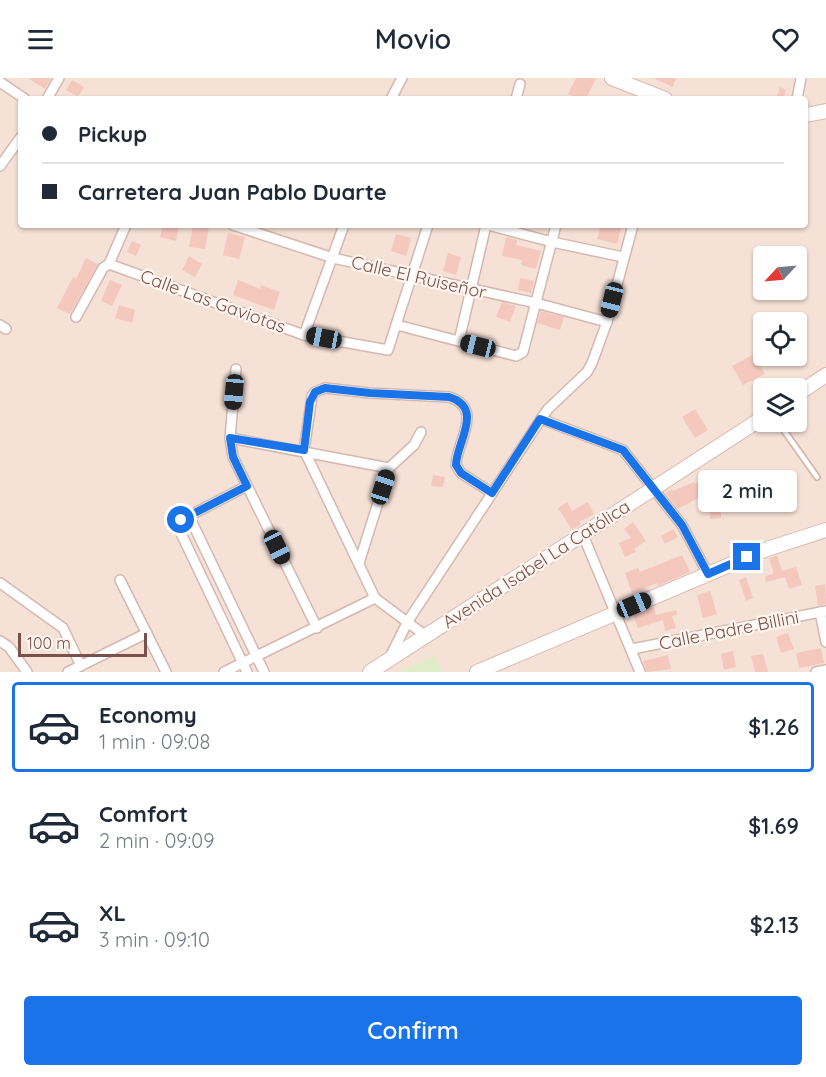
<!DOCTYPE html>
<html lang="en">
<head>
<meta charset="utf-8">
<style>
  :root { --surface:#fff; --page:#f2f2f3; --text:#1f2937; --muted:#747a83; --line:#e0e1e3; --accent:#1a73e8 }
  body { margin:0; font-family:Quicksand,sans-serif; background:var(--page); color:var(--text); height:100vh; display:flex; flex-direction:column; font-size:22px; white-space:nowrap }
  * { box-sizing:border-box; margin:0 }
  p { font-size:20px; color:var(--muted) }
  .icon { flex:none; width:33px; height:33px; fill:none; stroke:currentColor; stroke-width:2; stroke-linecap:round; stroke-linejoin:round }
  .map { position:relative; height:594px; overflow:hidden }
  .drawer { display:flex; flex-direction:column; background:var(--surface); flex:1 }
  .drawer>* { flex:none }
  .top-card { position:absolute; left:18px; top:18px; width:790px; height:132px; border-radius:6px; box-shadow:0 2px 4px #0004; display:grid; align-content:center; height:132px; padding:0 24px; background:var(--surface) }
  .needle { width:39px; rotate:244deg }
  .buttons { position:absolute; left:753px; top:168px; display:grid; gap:12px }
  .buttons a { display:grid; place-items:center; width:54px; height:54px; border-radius:6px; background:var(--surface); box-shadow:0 2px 4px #0004; font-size:30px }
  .scale { position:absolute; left:18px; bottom:15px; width:129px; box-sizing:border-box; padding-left:6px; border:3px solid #7a514a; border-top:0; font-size:16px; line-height:21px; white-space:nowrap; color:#7a514a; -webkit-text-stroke:4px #fff6f0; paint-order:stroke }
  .end { position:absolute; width:27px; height:27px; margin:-14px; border:8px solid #1a73e8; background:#fff; box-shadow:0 0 0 3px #fff }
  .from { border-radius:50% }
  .bubble { position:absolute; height:42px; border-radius:6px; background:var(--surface); box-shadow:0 2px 4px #0004; font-size:20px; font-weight:600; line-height:42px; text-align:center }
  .car { position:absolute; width:18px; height:36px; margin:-18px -9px; border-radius:8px; box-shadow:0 0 4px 2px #0007; background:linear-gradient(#222 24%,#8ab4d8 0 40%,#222 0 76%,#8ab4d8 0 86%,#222 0) }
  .top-card b { display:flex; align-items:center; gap:21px; height:57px; font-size:22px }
  .top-card b+b { border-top:2px solid var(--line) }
  .top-card i { width:15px; height:15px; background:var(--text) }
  ul { padding:10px 0 0; list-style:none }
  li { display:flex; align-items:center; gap:18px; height:90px; margin:0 12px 9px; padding:0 12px; border:3px solid transparent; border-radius:6px }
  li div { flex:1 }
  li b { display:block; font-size:22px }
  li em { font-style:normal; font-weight:600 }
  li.active { border-color:var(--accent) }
  li>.icon { width:54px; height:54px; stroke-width:1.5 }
  .action { display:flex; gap:12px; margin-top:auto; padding:12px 24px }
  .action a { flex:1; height:69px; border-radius:6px; background:var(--accent); color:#fff; font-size:24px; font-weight:600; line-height:69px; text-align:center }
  header { display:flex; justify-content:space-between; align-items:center; height:78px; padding:0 24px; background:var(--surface); font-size:27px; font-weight:600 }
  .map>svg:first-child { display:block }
</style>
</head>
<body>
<header><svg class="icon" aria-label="menu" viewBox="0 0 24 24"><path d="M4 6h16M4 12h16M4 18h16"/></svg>Movio<svg class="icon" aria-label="heart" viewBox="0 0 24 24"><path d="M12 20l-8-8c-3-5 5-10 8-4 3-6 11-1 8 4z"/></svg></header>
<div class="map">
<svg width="826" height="594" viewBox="0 0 826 594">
  <rect width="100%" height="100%" fill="#fef1e8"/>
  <!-- residential -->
  <path fill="#f6e1d6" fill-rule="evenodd" d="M0 0H826V594H0ZM21 21H806V147H21ZM764 178H796V212H764ZM764 244H796V278H764ZM764 310H796V344H764Z"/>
  <!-- green -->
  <path fill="#deedc5" d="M435 577 442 594H399Z"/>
  <!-- building -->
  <g fill="#f5c8be">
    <path d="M28 0H51L45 11Z"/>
    <path d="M576 0H596L586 21H578L568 16Z"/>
    <path d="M653 0H676L673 9Z"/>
    <path d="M72 2 84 9 78 19 66 12Z"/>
    <path d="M780 9 786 12 783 21H776Z"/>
    <path d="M163 147H179L176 163 160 159Z"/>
    <path d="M193 147 209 149 205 171 189 169Z"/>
    <path d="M601 147H622L617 166 597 161Z"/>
    <path d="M228 155 245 159 239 181 223 177Z"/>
    <path d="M396 156 411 160 406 178 391 173Z"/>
    <path d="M506 159 517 162 516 167 541 173 536 191 521 187 522 182 502 178Z"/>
    <path d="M132 163 141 167 136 178 127 174Z"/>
    <path d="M448 175 461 179 456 197 443 193Z"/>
    <path d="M189 178 202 186 195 199 182 192Z"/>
    <path d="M86 180 98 186 70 236 57 230 73 199 76 201Z"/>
    <path d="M520 200 534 203 531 215 518 212Z"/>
    <path d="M110 202 122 207 112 228 101 223Z"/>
    <path d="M238 202 260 211 261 207 280 214 274 232 233 217Z"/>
    <path d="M502 224 516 228 510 244 496 239Z"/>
    <path d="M119 227 135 232 132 245 115 240Z"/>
    <path d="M541 233 564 239 560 252 537 245Z"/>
    <path d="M754 276 765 296 743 307 732 288Z"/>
    <path d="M695 331 708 352 695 360 682 339Z"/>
    <path d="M433 397 445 399 443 409 431 408Z"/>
    <path d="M710 398 716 410 678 431 666 415 672 411 673 413 694 404 695 406Z"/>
    <path d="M567 424 572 433 588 424 594 436 579 444 581 446 572 452 558 430Z"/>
    <path d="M721 426V440L710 441 709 427Z"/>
    <path d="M633 444 646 463 634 471 636 474 625 479 619 465 631 460 624 451Z"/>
    <path d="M673 451 678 459 665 466 661 458Z"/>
    <path d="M682 477 690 494 658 508 657 505 632 515 625 495 638 490 640 494Z"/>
    <path d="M777 477 782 493 796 489 802 507 789 511 785 499 766 504 765 498 774 496 769 480Z"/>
    <path d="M746 499 753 520 746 523 739 502Z"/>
    <path d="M825 506 826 526 818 528 815 508Z"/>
    <path d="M710 513 717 536 703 540 697 517Z"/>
    <path d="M654 529 656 537 676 532 677 537 672 538 676 550 665 553 663 542 638 550 633 537Z"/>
    <path d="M788 555 794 571 781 575 776 559Z"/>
    <path d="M821 570 824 585 799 590 796 575Z"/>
    <path d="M733 573 736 589 724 592 721 576Z"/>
    <path d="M763 576 768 594H755L751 578Z"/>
    <path d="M668 577 671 591 647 594 643 583Z"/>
  </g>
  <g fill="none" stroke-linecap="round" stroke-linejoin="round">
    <defs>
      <path id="lane" d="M778 344 817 399"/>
      <g id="street">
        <path d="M0 4 25 21"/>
        <path d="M47 21 59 0"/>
        <path d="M391 21 402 0"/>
        <path d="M516 21 520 6"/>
        <path d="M797 21 801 0"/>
        <path d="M0 88 21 59"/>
        <path d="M233 147 333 180 536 225 607 244"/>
        <path d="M488 147 552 164 623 179"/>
        <path d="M109 186 304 257 388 272 428 147"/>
        <path d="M76 239 103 190 109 186 126 147"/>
        <path d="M0 247 6 251"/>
        <path d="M397 247 516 278 523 274 556 147"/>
        <path d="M304 257 344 147"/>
        <path d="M459 263 486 147"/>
        <path d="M236 291 230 360 233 379 317 550"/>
        <path d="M541 341 623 372 682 447 708 496"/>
        <path d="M230 360 389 390"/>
        <path d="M189 438 264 594"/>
        <path d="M583 457 640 594"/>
        <path d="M359 485 389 390 414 367 421 354"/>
        <path d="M120 502 166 594"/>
        <path d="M0 505 63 550 81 588"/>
        <path d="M820 534 826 564"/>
        <path d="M426 558 375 520 304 372 312 318 315 314 325 310 370 315 449 319C485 330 456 365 456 387L461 395 492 415"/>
        <path d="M0 563 9 569 27 594"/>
        <path d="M632 571 826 533"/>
        <path d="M389 581 408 543 541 341 548 331 587 294 592 285 607 244 633 147"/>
        <path d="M68 594 147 555"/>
        <path d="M224 594 375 520"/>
        <path d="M247 594 178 449 181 442 247 408"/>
        <path d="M816 594 826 592"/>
      </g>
      <g id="secondary">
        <path d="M612 0 665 21"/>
        <path d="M806 37 826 33"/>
        <path d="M796 317 826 297"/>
        <path d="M370 594 764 339"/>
        <path d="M477 594 767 471 826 452"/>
      </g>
    </defs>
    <!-- lane casing -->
    <use href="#lane" stroke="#d4b8af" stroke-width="8"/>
    <!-- street casing -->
    <use href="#street" stroke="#d4b8af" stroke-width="12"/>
    <!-- secondary casing -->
    <use href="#secondary" stroke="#d9b9af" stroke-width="16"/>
    <!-- lane -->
    <use href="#lane" stroke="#fff" stroke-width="4.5"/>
    <!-- street -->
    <use href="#street" stroke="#fff" stroke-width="9"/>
    <!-- secondary -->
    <use href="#secondary" stroke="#fff" stroke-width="14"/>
  </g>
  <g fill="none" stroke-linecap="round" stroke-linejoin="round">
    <!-- route -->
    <path stroke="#1a73e8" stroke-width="8" d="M181 442 247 408 233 379 230 360 304 372 310 324 315 314 325 310 370 315 449 319C485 330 456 365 456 387L461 395 492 415 540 341 623 372 682 447 708 496 747 479"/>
  </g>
  <g text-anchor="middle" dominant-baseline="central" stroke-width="4.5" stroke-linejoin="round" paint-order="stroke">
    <!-- street labels -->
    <g font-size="18" fill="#7a514a" stroke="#fff6f0">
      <text transform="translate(419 199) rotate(13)">Calle El Ruiseñor</text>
      <text transform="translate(213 223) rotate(20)">Calle Las Gaviotas</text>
      <text transform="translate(536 486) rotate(-33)">Avenida Isabel La Católica</text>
      <text transform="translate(729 552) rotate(-11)">Calle Padre Billini</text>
    </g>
  </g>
</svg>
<div class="buttons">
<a><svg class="needle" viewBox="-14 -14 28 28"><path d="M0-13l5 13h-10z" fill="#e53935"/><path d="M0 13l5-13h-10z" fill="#747a83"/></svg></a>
<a><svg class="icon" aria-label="locate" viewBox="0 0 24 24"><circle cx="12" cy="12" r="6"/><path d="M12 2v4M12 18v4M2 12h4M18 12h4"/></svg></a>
<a><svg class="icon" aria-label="layers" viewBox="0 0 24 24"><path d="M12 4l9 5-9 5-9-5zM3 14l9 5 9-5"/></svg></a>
</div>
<div class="scale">100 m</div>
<i class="end from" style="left:181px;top:442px"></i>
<i class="end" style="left:747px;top:479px"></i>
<div class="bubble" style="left:698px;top:392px;width:99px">2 min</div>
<i class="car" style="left:612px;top:222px;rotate:194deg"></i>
<i class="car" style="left:324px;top:260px;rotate:281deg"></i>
<i class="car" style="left:478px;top:268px;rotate:284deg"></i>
<i class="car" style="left:234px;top:314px;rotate:185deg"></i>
<i class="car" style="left:383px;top:409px;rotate:18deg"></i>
<i class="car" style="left:277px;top:469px;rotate:154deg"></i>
<i class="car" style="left:634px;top:527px;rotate:67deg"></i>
<div class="top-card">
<b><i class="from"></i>Pickup</b>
<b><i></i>Carretera Juan Pablo Duarte</b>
</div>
</div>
<section class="drawer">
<ul>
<li class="active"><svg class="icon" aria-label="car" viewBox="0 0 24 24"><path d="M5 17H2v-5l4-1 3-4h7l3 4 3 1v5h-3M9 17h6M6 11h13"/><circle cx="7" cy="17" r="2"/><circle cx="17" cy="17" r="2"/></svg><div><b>Economy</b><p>1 min · 09:08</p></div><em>$1.26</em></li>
<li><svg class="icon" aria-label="car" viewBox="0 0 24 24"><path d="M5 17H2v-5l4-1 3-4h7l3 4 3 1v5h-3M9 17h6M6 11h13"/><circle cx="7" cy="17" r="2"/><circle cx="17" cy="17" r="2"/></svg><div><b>Comfort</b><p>2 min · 09:09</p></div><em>$1.69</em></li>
<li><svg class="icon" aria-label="car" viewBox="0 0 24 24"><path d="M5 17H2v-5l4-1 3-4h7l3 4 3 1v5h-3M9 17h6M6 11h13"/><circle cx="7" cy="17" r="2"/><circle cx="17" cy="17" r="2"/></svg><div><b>XL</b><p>3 min · 09:10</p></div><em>$2.13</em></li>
</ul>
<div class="action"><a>Confirm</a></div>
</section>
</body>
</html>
